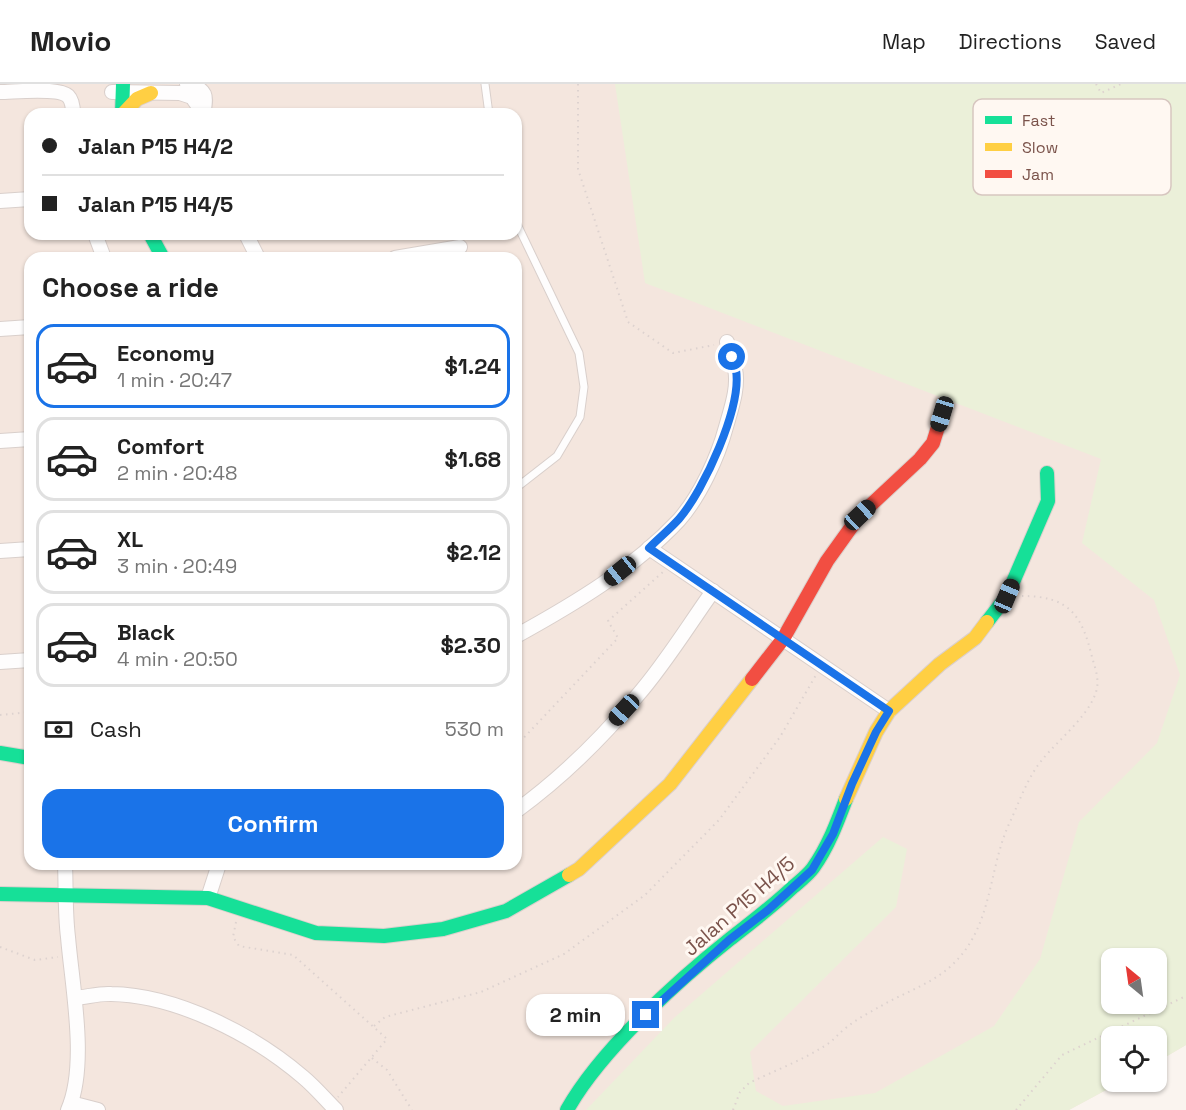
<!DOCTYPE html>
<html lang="en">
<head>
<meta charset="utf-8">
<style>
  :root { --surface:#fff; --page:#f2f2f2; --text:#222; --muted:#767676; --line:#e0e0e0; --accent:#1a73e8 }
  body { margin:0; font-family:"Space Grotesk",sans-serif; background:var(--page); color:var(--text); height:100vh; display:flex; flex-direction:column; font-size:22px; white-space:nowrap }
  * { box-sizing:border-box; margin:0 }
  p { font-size:20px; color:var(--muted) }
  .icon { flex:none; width:33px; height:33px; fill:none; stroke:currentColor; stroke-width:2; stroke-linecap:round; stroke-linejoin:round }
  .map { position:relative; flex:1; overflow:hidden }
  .panel { position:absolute; left:24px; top:168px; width:498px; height:618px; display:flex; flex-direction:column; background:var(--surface); border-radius:18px; box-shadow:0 2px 4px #0004 }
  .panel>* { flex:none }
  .top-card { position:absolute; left:24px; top:24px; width:498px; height:132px; border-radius:18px; box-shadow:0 2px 4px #0004; display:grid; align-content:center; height:132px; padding:0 18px; background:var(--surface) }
  .needle { width:39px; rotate:331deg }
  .controls { position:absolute; left:1101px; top:864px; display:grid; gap:12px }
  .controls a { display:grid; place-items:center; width:66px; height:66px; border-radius:12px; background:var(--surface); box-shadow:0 2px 4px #0004; font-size:30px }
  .end { position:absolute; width:27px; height:27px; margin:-14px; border:8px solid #1a73e8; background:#fff; box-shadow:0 0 0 3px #fff }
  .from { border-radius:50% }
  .bubble { position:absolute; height:42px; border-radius:18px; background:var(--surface); box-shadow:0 2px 4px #0004; font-size:20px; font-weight:800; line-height:42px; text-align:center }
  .car { position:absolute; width:18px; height:36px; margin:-18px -9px; border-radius:8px; box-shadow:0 0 4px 2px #0007; background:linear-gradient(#222 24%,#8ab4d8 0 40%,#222 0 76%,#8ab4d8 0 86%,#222 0) }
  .top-card b { display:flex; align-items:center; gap:21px; height:57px; font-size:22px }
  .top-card b+b { border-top:2px solid var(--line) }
  .top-card i { width:15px; height:15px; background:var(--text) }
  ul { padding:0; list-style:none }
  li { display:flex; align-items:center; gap:18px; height:84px; margin:0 12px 9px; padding:0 6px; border:3px solid var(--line); border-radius:18px }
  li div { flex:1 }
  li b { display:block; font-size:22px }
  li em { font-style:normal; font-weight:800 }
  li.current { border-color:var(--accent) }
  li>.icon { width:54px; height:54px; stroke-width:1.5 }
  h2 { padding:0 18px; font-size:27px; line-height:72px }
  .pay { display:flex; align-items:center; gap:15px; height:66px; padding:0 18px; font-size:22px }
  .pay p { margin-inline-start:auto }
  .cta { display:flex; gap:12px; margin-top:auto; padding:12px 18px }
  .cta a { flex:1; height:69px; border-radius:18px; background:var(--accent); color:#fff; font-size:24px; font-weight:800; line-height:69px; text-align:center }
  header { display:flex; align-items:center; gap:36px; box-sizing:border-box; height:84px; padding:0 30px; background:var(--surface); border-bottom:2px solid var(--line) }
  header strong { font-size:28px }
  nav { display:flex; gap:33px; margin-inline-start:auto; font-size:21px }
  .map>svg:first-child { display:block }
</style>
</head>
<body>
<header>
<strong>Movio</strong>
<nav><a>Map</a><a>Directions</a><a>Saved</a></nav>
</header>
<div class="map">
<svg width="1186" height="1026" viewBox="0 0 1186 1026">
  <rect width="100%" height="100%" fill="#faf4ef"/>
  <!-- residential -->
  <path fill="#f4e6de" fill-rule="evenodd" d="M0 0H1186V961L1157 978 1156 952H1112V998H1121L1069 1026H0ZM30 30H516V150H30ZM30 174H516V780H30ZM1112 874H1156V920H1112Z"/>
  <!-- green -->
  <path fill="#ebf0d9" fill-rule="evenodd" d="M615 0H1186V961L1157 978 1156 952H1112V998H1121L1069 1026H586L674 934 883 753 907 765 896 823 750 968 756 1007 783 1022 875 1009 994 942 1040 875 1079 738 1157 659 1180 591 1154 516 1082 459 1101 375 645 199ZM1112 874H1156V920H1112Z"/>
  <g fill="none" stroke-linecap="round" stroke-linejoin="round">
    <defs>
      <g id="lane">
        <path d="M485 0 489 30"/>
        <path d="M516 138 579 269 584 303 580 333 557 372 516 404"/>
      </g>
      <g id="street">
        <path d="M187 0C207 5 207 12 203 30"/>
        <path d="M0 8C14 8 58 3 68 12 72 16 73 24 73 30"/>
        <path d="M112 8 180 9 192 13 203 29"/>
        <path d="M0 117 30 115"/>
        <path d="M95 150 104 174"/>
        <path d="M246 150 258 174"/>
        <path d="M395 174 460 163"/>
        <path d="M0 245 30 243"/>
        <path d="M0 357 30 355"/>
        <path d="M649 464 889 627"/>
        <path d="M0 467 30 465"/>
        <path d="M516 552C574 520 633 485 679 436 700 412 718 373 726 343 731 325 739 303 735 285 734 276 730 267 727 258"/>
        <path d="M0 578 30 576"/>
        <path d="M516 727C560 695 602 654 637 612 665 580 688 542 713 507"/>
        <path d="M65 780C66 804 65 829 68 853 72 902 88 981 68 1026"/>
        <path d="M208 814 219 780"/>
        <path d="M75 914C87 913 100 909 111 910 177 911 254 951 303 993 315 1003 325 1015 336 1026"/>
        <path d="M71 1019 98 1026"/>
      </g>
      <g id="fast">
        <path d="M122 30 123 0"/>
        <path d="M150 150 163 174"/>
        <path d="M987 538 1007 512 1048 417 1047 389"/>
        <path d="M0 669 30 674"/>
        <path d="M0 810 208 814 316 849 384 852 443 845 506 827 569 791"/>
        <path d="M567 1026C600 967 677 897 730 855 752 838 773 822 793 803 800 797 808 791 813 784 828 763 837 739 846 715"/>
      </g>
      <g id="slow">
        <path d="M123 30 137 15 151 9"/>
        <path d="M846 715 876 648 889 627 940 580 975 554 987 538"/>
        <path d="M569 791 579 785 670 700 752 595"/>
      </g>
      <path id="jam" d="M752 595 783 555 827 477 860 431 920 375 933 359 942 330"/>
    </defs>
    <!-- lane casing -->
    <use href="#lane" stroke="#d9cfcb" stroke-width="9"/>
    <!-- street casing -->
    <use href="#street" stroke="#d9cfcb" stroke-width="16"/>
    <!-- fast casing -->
    <use href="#fast" stroke="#dbd0cc" stroke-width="16"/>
    <!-- slow casing -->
    <use href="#slow" stroke="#dbd0cc" stroke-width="16"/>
    <!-- jam casing -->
    <use href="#jam" stroke="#dbd0cc" stroke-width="16"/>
    <!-- path -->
    <g stroke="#ddd2cf" stroke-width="2" stroke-dasharray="1.5 4.5" stroke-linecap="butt">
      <path d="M578 0V85L628 238 673 269 714 261"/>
      <path d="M1096 0 1101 9 1121 0"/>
      <path d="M0 631 30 628"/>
      <path d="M516 662 618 554 608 537 664 487"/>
      <path d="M236 838 233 853 239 862 293 871 387 955 338 1013"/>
      <path d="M0 863 35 876 58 873"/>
      <path d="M374 942 385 933 481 908 564 870 645 811 719 736 780 653 816 591"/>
      <path d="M372 974 387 986 412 1026"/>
      <path d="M733 1026 740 1008 749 999C774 987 803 976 826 961 834 956 839 949 847 943 857 935 870 928 881 922 905 908 932 900 952 881 993 843 988 786 1009 740 1019 719 1027 694 1042 676 1058 656 1088 633 1096 608 1100 596 1095 584 1092 573 1082 531 1069 512 1022 512"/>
      <path d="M1016 1026 1062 971 1186 912"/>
    </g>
    <!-- lane -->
    <use href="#lane" stroke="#fefdfd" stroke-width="7"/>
    <!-- street -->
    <use href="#street" stroke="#fefdfd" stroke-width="14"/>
    <!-- fast -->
    <use href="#fast" stroke="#16e098" stroke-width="14"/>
    <!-- slow -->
    <use href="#slow" stroke="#ffcf43" stroke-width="14"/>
    <!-- jam -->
    <use href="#jam" stroke="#f24e42" stroke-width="14"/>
  </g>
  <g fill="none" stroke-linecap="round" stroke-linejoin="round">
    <!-- route -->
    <path stroke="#1a73e8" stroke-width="8" d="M646 931 729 856 768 826 812 786 833 750 852 700 876 648 889 627 649 464C659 454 670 445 679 435 704 406 742 323 736 286 735 281 733 277 732 273"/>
  </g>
  <g text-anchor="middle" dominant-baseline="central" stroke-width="6" stroke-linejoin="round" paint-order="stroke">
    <!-- street labels -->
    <g font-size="20" fill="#7b534b" stroke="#fff8f2">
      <text transform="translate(739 822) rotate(-41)">Jalan P15 H4/5</text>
    </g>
  </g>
  <!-- legend -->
  <rect x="973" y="15" width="198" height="96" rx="9" fill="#fff8f2" stroke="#d7c6c0" stroke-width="1.5"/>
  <rect x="985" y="32" width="27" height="8" fill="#16e098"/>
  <rect x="985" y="59" width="27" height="8" fill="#ffcf43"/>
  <rect x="985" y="86" width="27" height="8" fill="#f24e42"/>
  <g font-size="16" fill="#7b534b">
    <text x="1022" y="42">Fast</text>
    <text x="1022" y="69">Slow</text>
    <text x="1022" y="96">Jam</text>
  </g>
</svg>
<div class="controls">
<a><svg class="needle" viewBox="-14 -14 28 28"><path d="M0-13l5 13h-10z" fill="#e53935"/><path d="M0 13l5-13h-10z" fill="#767676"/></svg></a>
<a><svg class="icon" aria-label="locate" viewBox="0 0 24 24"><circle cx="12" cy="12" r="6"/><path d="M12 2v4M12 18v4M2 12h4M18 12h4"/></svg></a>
</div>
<i class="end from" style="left:732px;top:273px"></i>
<i class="end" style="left:646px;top:931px"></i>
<div class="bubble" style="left:526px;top:910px;width:99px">2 min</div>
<i class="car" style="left:942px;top:330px;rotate:197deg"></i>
<i class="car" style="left:860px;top:431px;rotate:47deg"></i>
<i class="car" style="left:620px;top:487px;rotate:231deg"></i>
<i class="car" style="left:1007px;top:512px;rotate:23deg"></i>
<i class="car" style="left:624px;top:626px;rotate:223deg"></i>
<div class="top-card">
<b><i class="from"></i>Jalan P15 H4/2</b>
<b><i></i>Jalan P15 H4/5</b>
</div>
<section class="panel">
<h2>Choose a ride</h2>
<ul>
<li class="current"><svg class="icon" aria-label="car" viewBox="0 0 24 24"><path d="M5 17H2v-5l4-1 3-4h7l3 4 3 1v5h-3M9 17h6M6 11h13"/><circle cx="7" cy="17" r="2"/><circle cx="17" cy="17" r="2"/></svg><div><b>Economy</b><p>1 min · 20:47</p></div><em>$1.24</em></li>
<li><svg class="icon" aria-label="car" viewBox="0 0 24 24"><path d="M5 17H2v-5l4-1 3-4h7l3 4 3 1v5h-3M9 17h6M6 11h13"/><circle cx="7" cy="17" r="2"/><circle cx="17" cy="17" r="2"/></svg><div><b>Comfort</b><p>2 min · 20:48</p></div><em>$1.68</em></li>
<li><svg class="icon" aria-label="car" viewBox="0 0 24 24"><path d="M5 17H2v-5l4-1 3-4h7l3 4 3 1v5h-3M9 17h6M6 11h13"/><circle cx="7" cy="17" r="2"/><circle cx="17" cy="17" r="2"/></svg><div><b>XL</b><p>3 min · 20:49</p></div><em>$2.12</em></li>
<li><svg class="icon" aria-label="car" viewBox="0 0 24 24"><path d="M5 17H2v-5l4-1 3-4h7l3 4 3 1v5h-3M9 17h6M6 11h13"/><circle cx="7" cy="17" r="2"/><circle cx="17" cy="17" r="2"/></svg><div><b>Black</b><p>4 min · 20:50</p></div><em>$2.30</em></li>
</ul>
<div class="pay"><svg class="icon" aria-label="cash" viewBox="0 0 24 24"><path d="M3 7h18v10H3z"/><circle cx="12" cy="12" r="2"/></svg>Cash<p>530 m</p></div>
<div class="cta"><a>Confirm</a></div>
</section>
</div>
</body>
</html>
